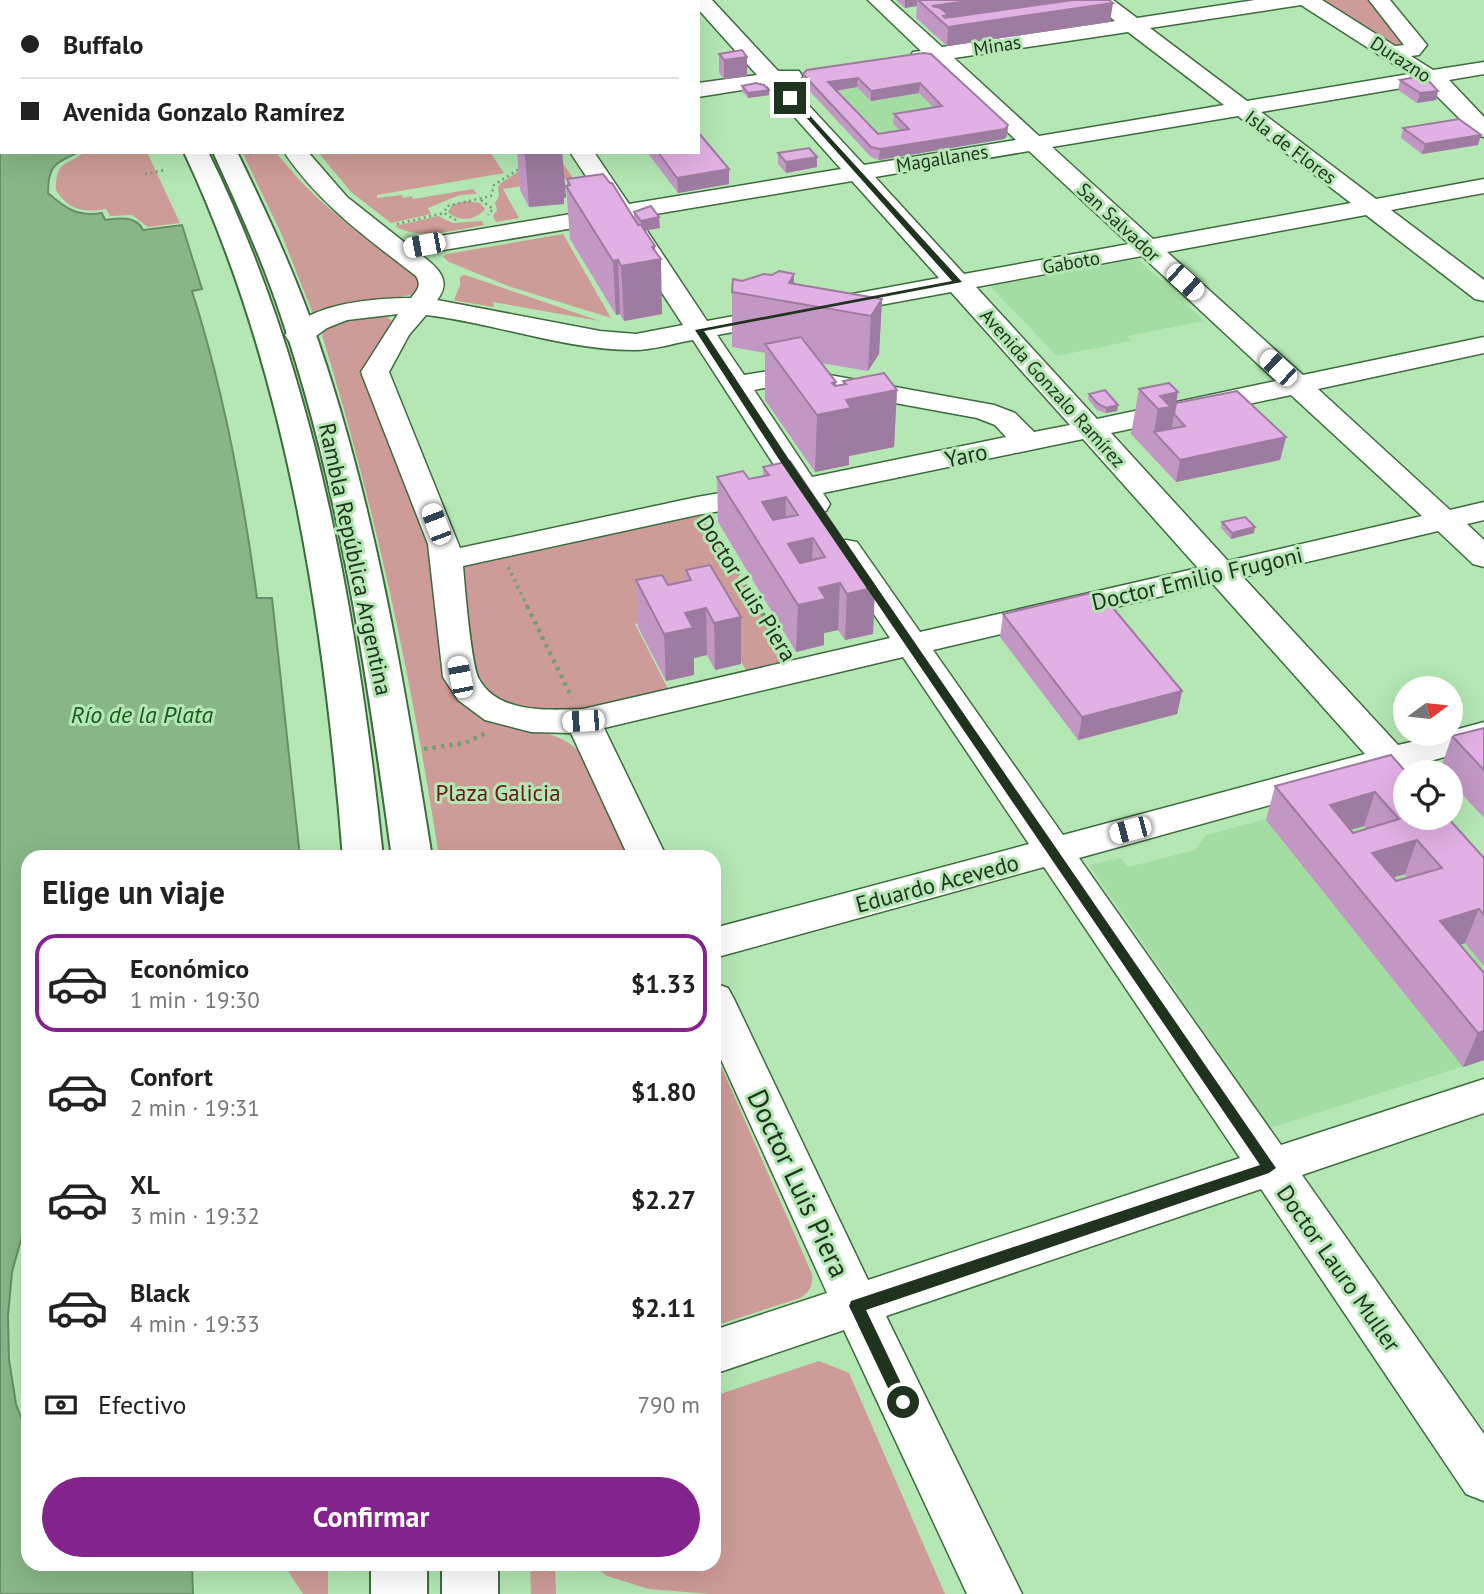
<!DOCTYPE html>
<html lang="es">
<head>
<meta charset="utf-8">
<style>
  :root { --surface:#fff; --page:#f2f2f2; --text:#222; --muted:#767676; --line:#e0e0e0; --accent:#84238d }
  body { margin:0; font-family:"PT Sans",sans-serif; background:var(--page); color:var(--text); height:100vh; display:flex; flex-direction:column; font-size:26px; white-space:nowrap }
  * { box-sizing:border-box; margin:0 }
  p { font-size:23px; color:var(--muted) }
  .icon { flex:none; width:38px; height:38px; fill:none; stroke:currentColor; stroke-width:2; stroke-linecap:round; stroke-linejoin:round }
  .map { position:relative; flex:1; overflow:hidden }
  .drawer { position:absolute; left:21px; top:850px; width:700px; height:721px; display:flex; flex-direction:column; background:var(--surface); border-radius:21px; box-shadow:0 7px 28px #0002 }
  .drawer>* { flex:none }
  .top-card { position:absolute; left:0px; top:0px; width:700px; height:154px; box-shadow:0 7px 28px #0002; display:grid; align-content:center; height:154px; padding:0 21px; background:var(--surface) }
  .needle { width:46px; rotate:75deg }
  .fabs { position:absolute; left:1393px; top:676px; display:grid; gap:14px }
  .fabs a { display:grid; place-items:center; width:70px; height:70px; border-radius:50%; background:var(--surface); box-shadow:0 7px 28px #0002; font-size:35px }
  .end { position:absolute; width:32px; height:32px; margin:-16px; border:9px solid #1f331f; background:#fff; box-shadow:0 0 0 4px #fff }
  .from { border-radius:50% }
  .car { position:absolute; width:21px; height:42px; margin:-21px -10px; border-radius:9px; box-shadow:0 0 5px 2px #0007; background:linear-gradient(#fff 24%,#345 0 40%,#fff 0 76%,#345 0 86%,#fff 0) }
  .top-card b { display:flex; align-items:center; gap:24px; height:66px; font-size:26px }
  .top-card b+b { border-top:2px solid var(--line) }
  .top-card i { width:18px; height:18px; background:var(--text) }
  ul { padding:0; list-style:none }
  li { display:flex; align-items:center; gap:21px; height:98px; margin:0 14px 10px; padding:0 7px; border:4px solid transparent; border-radius:21px }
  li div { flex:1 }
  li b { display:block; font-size:26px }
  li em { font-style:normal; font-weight:700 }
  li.current { border-color:var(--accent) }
  li>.icon { width:63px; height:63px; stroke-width:1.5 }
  h2 { padding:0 21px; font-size:32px; line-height:84px }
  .pay { display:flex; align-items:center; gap:18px; height:77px; padding:0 21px; font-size:26px }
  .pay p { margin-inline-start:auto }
  .action { display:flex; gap:14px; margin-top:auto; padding:14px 21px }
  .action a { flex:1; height:80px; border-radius:42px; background:var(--accent); color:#fff; font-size:28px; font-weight:700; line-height:80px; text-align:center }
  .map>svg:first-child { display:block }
</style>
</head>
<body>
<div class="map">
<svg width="1484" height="1594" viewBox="0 0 1484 1594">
  <rect width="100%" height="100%" fill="#b4e7b3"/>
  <!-- built -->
  <g fill="#a4dda4">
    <path d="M922 63 1007 136 1004 139 879 160 871 157 803 84 806 80Z"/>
    <path d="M1138 259 1204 321 1127 336 1131 341 1057 356 990 286Z"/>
    <path d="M1379 789 1484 908V1060L1270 1128 1089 865 1121 858 1128 867 1195 850 1206 835Z"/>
  </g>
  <!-- green -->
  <g fill="#ce9c98">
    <path d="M1325 0H1372L1409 43 1398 49Z"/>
    <path d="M84 152H147L180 223 148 227 132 215 110 216 106 209C84 213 68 210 56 190 55 159 69 166 84 152Z"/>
    <path d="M242 152H276C317 206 369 241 424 279L415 294 313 314 281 233Z"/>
    <path d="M318 152H490L504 173 377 195V198L402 195 403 198 412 196 413 199 473 189 477 194 460 195 428 208 431 214 391 223 351 192Z"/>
    <path d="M555 152 573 178 503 189 519 218 496 222 493 216 497 210 495 203 499 196 498 187 501 183 546 154Z"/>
    <path d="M466 201 480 203 485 209C476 221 458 222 448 212L452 205Z"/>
    <path d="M438 216 453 223 482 221 484 225C454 230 420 241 395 226Z"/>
    <path d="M563 234 611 318 508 286 449 262 443 257 447 254Z"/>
    <path d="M464 275 468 276 600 321 493 302 494 307 457 301 454 300 460 285V277Z"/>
    <path d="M385 315 394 323 373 357 411 487 490 720C525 732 557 727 583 755L627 857H439C412 680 375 507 322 335 332 316 366 317 385 315Z"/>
    <path d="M700 514 789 660 746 670 709 607 635 624 668 689 554 716 536 717 476 691 458 565Z"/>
    <path d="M714 1050 812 1274C813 1285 810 1292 800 1298L714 1326Z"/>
    <path d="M819 1361 849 1373 945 1594H710L649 1589 607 1576 592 1565 714 1564V1396Z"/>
    <path d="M284 1565H328V1594H303Z"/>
    <path d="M530 1565H555L556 1594H531Z"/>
  </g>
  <!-- water -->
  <path fill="#88b687" stroke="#688f68" stroke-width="2" d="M0 0 69 2H2V152H79C57 163 48 163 48 193 66 209 78 217 102 213L105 220C119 218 136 215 143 230L182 225 202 289 192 291C224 391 243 494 257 598H272L300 857 28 858V1214L12 1272 8 1316 9 1360 16 1404 28 1436V1564L192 1565 193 1594H0Z"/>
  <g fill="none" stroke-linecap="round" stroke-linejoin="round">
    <defs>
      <g id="minor">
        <path d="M221 0H243L244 2H222Z"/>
        <path d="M254 0H276L253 2Z"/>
        <path d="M467 0H487L488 2H468Z"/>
        <path d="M691 0H712L778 71H799L802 76 799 81 788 83 864 165 1016 140 933 62H913L910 57 913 52 921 51 868 0H890L942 47 1115 21 1090 0H1113L1137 18 1255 0H1322L1395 46 1404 45 1369 0H1390L1427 45 1419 55 1411 56 1433 70 1484 62V74L1449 80 1484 117V137L1476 135 1425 84 1261 112 1376 199 1484 179V193L1391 210 1484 280V301L1475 299 1366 215 1167 252 1303 375 1484 337V353L1318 389 1450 510 1484 502V520L1467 524 1484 540V567L1473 564 1438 531 1243 577 1398 745 1451 733V731L1484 722V746L1416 765 1421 772H1405V788L1392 785 1382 774 1079 858 1281 1145 1484 1079V1113L1302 1175 1484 1434V1501L1466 1494 1261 1189 886 1316 1022 1594H967L844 1330 714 1374V1330L827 1293 714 1044V983L728 988 734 999 868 1280 1240 1158 1044 867 714 958V928L1029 844 903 657 604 728 667 858H629L571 733 531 732 485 720 458 700 443 677 428 544 361 372 398 314 347 320 327 328 309 341 299 343 289 341 285 335C308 303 375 298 411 298 417 290 422 286 416 276 367 238 319 204 284 152H308L347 197 404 242 607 208 570 152H594L629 204 841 169 767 86 698 97V83L757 75 698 9V2ZM1301 5 1409 74 1247 101 1150 28ZM1128 32 1224 105 1039 136 954 58ZM1238 116 1351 203 1153 239 1052 147ZM1029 151 1129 244 964 274 875 177ZM852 181 939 278 707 321 638 217ZM615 221 683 325 636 334 600 331 437 300C453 280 437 267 420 254ZM1142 256 1276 381 1097 419 976 287ZM951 292 1070 425 1034 432 1015 413 994 405 802 370H775L744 375 717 335ZM426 315C495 323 564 350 634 350 653 350 674 343 693 340L785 482 697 497 460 548 389 372 409 335ZM775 386H802L977 418 995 425 1006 437 812 477 754 390ZM1291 395 1422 516 1228 561 1111 433ZM1083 439 1198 568 920 632 857 542 846 540 835 542 830 549 890 638 583 709C549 710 498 714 479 679 471 664 465 588 463 566L697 515 796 498 804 511 815 513 826 511 830 504 823 493ZM1213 584 1365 754 1063 835 933 650Z"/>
      </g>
      <g id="major">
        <path d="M94 0H116L117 2H96Z"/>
        <path d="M184 152H208C316 370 358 618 383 858H343C324 619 287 371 184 152Z"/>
        <path d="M213 152H237C264 207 289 261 310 318 373 492 403 676 432 858H392C367 676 341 493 282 319 263 261 238 207 213 152Z"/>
        <rect x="371" y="1564" width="56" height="30"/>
        <rect x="442" y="1564" width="56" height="30"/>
      </g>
    </defs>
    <!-- minor casing -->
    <use href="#minor" stroke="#3d6b3e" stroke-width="3"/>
    <!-- major casing -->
    <use href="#major" stroke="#3d6b3e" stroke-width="4"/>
    <!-- path-far2 -->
    <g stroke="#769d76" stroke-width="2.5" stroke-dasharray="2 3.5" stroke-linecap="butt">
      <path d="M249 154 262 152"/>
      <path d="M145 174 165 170"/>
      <path d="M481 200 493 209 488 215"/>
      <path d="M456 220 444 213 447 206 491 196 494 185 522 167"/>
      <path d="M397 224 444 213"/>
    </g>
    <!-- path-far1 -->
    <g stroke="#769d76" stroke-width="3.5" stroke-dasharray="2.5 4.5" stroke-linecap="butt">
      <path d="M709 525 759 608"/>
      <path d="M508 567 528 608"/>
    </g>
    <!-- path -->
    <g stroke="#769d76" stroke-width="4.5" stroke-dasharray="3.5 5" stroke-linecap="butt">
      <path d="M527 606 572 698"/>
      <path d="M758 606 786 652"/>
      <path d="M424 749 465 743 486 733"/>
    </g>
    <!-- minor -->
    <use href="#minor" fill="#fff" fill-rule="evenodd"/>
    <!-- major -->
    <use href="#major" fill="#fff" fill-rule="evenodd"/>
  </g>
  <!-- wall -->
  <g fill="#c297c4" fill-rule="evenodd">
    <path d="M896 0H1109L1110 22 947 46 916 18 917 6 905 8Z"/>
    <path d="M923 53 1008 125 1007 136 1004 139 879 160 871 157 803 84V74ZM857 87 871 101 919 93 933 107 894 114 893 124 900 130 878 134 836 91Z"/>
    <path d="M719 54 747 57V76L724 79 719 73Z"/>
    <path d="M1400 80 1438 91 1436 100 1417 103 1398 90Z"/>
    <path d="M742 86 769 95 748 98 742 91Z"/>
    <path d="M1403 128 1478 145 1422 154 1401 138Z"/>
    <path d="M517 152H562L566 197 564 198V204L529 207 520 190Z"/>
    <path d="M647 152H698L729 169V184L678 193Z"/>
    <path d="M778 153 817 157V167L786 173 778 164Z"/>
    <path d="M567 179 634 219V212L660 228 645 231 656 252 662 314 624 321 620 314 616 315 570 239 566 186H567Z"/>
    <path d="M742 281 794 284 882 299 879 354 868 371 821 363 836 382V386L843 385V381L897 390 894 447 849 456V465L815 472 765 400V353L732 347V292Z"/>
    <path d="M1139 389 1176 403 1286 437 1280 460 1176 482 1131 434Z"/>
    <path d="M1089 394 1118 405 1117 411 1106 413 1097 410 1088 399Z"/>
    <path d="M763 467 875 587 873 634 845 640 838 630 824 633V645L796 652 718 522 717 477 749 479 763 476Z"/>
    <path d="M1222 522 1254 533 1231 539 1221 528Z"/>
    <path d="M686 570 741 664 715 670 707 655 694 658V675L666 681 638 627 636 580 668 585 686 581Z"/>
    <path d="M1003 614 1182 691 1177 714 1078 740 1000 637Z"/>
    <path d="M1484 728V818L1451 782V772H1441L1440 770 1452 736Z"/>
    <path d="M1391 755 1484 858V966L1465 943 1460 945 1484 973V1060L1463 1067 1266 820 1275 786ZM1364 826 1366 829 1353 833 1350 830ZM1405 874 1407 878 1396 881 1393 878Z"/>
  </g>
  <!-- shaded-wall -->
  <g fill="#9e7ba0">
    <path d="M905 0H917V6L905 8Z"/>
    <path d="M975 0H1085L948 27 932 6Z"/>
    <path d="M1113 3 1110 22 947 46 948 27Z"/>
    <path d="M747 57V76L724 79V60Z"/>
    <path d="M858 78 857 87 827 92 828 82Z"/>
    <path d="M920 83 919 93 871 101V91Z"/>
    <path d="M769 90V95L748 98V93Z"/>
    <path d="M1438 91 1436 100 1417 103 1420 93Z"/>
    <path d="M1008 125 1007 136 1004 139 879 160 880 149Z"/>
    <path d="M1481 135 1478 145 1422 154 1425 144Z"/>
    <path d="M555 152H562L566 197 564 198V204L529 207 525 155Z"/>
    <path d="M817 157V167L786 173V162Z"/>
    <path d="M729 169V184L678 193 677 178Z"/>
    <path d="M659 217 660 228 641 231V221Z"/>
    <path d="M655 246 656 260 661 259 662 314 624 321 621 266 652 247Z"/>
    <path d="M618 260 620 314 616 315 613 261Z"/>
    <path d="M794 274V302L789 283Z"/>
    <path d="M882 299 879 354 868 371 871 316Z"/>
    <path d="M836 382 835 412 846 400 897 390 894 447 849 456V465L815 472 817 415 832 383Z"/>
    <path d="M1178 392 1170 437 1154 432 1160 396Z"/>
    <path d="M1118 405 1117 411 1106 413V408Z"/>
    <path d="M1286 437 1280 460 1176 482 1180 460Z"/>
    <path d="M786 497 785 543 761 548 762 502Z"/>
    <path d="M1255 527 1254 533 1231 539 1232 533Z"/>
    <path d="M813 538 811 585 788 544Z"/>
    <path d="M840 583 838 630 824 633V645L796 652 798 605 819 588Z"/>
    <path d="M875 587 873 634 845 640 847 594Z"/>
    <path d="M706 608 707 655 694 658V675L666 681 664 634 685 613Z"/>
    <path d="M741 617V664L715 670 714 623Z"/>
    <path d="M1182 691 1177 714 1078 740 1082 717Z"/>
    <path d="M1375 792 1364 826 1319 839 1330 805Z"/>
    <path d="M1417 840 1405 874 1360 887 1372 853Z"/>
    <path d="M1479 909 1465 943 1426 955 1440 921Z"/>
    <path d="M1484 1031V1060L1463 1067 1478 1033Z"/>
  </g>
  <!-- building -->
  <g fill="#e1b0e4" stroke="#9e7ba0" stroke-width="2" fill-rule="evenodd">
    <path d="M428 0H465L466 2 422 1Z"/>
    <path d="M918 0H975L932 6 940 8 949 15 943 16 945 18 1073 0H1109L1113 3 948 27Z"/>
    <path d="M742 50 747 57 724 60 719 54Z"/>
    <path d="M923 53 931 54 1008 125 1005 129 880 149 871 147 803 74 807 70ZM858 78 871 91 920 83 942 106 894 114 909 129 878 134 828 82Z"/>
    <path d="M1416 77 1427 79 1438 91 1420 93 1400 80Z"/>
    <path d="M756 83 764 85 769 90 748 93 742 86Z"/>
    <path d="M1459 119 1481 135 1425 144 1403 128Z"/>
    <path d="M698 132 729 169 677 178 658 152H698Z"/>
    <path d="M809 148 817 157 786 162 778 153Z"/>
    <path d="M523 152H555L525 155Z"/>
    <path d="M603 174 610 183H612L638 225H641L655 246 652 247 661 259 621 266 618 260 613 261 566 186 570 185 567 179Z"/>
    <path d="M651 206 659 217 641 221 634 212Z"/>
    <path d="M779 271 794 274 789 283 882 299 871 316 732 292 733 279 742 281 764 274 772 275Z"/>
    <path d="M801 337 836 382 832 383 835 386 846 384 843 381 884 373 897 390 846 400 851 408 817 415 765 344Z"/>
    <path d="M1169 383 1178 392 1160 396 1171 407 1158 409 1139 389Z"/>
    <path d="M1105 390 1118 405 1106 408 1098 404 1089 394Z"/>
    <path d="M1237 391 1286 437 1180 460 1154 432 1185 426 1174 414 1176 403Z"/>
    <path d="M790 461 875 587 847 594 840 583 819 588 826 599 798 605 717 477 743 471 749 479 769 475 763 467ZM786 497 798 515 773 520 762 502ZM813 538 825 557 800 563 788 544Z"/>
    <path d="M1245 517 1255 527 1232 533 1222 522Z"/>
    <path d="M710 565 741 617 714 623 706 608 685 613 693 628 664 634 636 580 662 575 668 585 691 580 686 570Z"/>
    <path d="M1099 591 1182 691 1082 717 1003 614Z"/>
    <path d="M1484 728V770L1452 736Z"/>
    <path d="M1391 755 1406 772 1405 817H1447L1484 858V915L1479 909 1440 921 1484 973V1031L1478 1033 1275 786ZM1375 792 1399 819 1353 833 1330 805ZM1417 840 1442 868 1396 881 1372 853Z"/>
  </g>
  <!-- route -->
  <path fill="#1f331f" d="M787 96H792L962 282 704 331 788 458 1276 1168 1269 1173 866 1310 910 1402 908 1407 903 1409 897 1407 849 1306 851 1301 1260 1165 778 458 695 330 952 281Z"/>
  <g text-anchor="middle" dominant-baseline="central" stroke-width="6" stroke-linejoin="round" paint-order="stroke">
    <!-- far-street labels -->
    <g font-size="19" fill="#1f331f" stroke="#b4e7b3">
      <text transform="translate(997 45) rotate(-9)">Minas</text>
      <text transform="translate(1401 59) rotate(33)">Durazno</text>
      <text transform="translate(1291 147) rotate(37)">Isla de Flores</text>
      <text transform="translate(942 158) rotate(-9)">Magallanes</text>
      <text transform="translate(1119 222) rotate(43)">San Salvador</text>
      <text transform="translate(1071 262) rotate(-10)">Gaboto</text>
      <text transform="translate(1053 388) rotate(48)">Avenida Gonzalo Ramírez</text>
    </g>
    <!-- street labels -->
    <g font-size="23" fill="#1f331f" stroke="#b4e7b3">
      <text transform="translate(966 455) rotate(-12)">Yaro</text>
      <text transform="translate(356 559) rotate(78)">Rambla República Argentina</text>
      <text transform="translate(1197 578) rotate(-13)">Doctor Emilio Frugoni</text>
      <text transform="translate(747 588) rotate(58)">Doctor Luis Piera</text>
      <text transform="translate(937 883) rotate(-15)">Eduardo Acevedo</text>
      <text transform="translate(1339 1268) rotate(55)">Doctor Lauro Muller</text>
    </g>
    <!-- park labels -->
    <g font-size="23" fill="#6a191b" stroke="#b4e7b3">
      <text x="498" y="792">Plaza Galicia</text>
    </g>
    <!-- water labels -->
    <g font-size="24" font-style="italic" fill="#195b1f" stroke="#b4e7b3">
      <text x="142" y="714">Río de la Plata</text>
    </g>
    <!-- near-street labels -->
    <g font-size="28" fill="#1f331f" stroke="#b4e7b3">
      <text transform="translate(799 1183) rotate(65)">Doctor Luis Piera</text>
    </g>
  </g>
</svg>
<div class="fabs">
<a><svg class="needle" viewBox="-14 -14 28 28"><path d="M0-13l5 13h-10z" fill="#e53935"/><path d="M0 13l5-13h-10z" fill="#767676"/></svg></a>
<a><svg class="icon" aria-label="locate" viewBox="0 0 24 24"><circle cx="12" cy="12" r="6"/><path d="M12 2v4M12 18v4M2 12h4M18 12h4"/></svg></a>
</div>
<i class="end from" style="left:903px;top:1402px"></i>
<i class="end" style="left:790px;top:98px"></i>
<i class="car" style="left:424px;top:245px;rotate:259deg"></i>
<i class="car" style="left:1185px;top:282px;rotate:132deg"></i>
<i class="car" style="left:1278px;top:368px;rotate:313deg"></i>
<i class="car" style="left:436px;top:524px;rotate:339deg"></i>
<i class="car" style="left:460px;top:677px;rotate:349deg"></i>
<i class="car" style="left:583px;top:721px;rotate:267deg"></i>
<i class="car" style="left:1130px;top:830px;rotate:255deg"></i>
<div class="top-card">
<b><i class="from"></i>Buffalo</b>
<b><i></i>Avenida Gonzalo Ramírez</b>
</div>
<section class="drawer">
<h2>Elige un viaje</h2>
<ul>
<li class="current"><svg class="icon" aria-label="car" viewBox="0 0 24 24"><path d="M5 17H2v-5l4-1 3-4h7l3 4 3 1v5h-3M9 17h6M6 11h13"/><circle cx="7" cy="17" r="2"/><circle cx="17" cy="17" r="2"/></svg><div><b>Económico</b><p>1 min · 19:30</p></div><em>$1.33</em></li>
<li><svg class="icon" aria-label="car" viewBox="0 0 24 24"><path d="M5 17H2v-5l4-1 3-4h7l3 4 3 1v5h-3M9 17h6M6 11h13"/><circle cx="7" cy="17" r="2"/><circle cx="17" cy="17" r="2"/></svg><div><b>Confort</b><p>2 min · 19:31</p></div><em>$1.80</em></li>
<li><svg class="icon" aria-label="car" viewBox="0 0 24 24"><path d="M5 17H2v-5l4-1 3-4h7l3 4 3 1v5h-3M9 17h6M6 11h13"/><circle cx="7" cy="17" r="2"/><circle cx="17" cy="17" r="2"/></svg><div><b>XL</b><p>3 min · 19:32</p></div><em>$2.27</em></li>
<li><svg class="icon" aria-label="car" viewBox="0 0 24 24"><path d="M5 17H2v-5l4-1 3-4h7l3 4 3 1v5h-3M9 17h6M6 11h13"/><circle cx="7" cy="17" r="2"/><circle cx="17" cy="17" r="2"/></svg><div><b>Black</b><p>4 min · 19:33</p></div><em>$2.11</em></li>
</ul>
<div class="pay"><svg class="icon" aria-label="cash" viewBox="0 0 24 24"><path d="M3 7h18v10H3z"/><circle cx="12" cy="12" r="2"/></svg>Efectivo<p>790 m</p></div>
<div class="action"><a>Confirmar</a></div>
</section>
</div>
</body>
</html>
